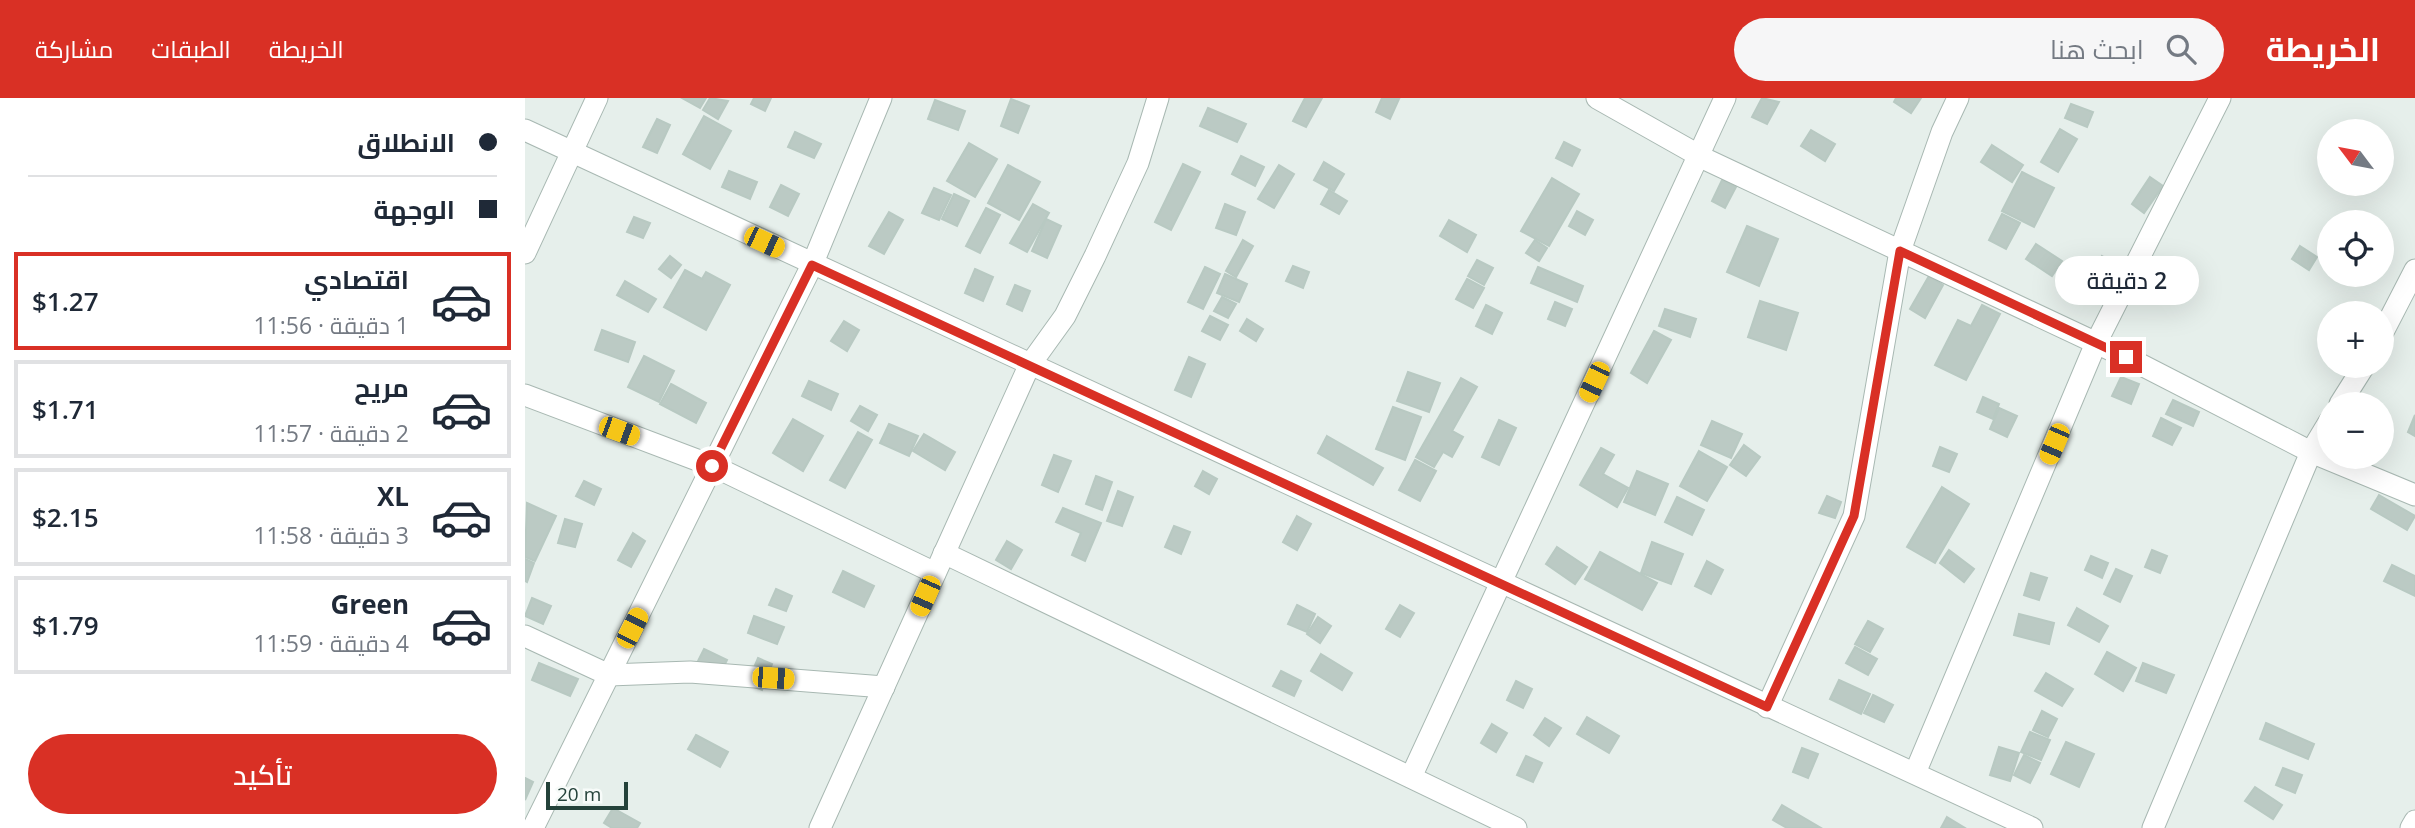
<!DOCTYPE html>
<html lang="ar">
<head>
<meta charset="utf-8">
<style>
  :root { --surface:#fff; --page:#f6f6f7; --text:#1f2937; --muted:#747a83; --line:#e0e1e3; --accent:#d93025 }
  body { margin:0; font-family:"Open Sans",Cairo,sans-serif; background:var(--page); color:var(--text); direction:rtl; height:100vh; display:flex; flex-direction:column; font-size:26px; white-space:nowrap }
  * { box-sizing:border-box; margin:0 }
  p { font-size:23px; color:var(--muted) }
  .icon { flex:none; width:38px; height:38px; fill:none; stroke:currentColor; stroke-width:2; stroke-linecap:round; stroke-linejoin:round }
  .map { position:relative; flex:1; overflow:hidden; direction:ltr }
  .panel { display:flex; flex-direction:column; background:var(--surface); width:525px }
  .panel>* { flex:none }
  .banner { display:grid; align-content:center; height:154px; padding:0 28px; background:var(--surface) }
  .needle { width:46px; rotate:302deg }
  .tools { position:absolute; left:1792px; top:21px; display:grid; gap:14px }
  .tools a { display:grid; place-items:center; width:77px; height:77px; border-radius:50%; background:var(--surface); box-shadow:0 7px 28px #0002; font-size:35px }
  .scale { position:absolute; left:21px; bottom:18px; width:82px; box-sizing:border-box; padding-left:7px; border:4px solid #24423a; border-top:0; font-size:19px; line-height:24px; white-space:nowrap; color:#24423a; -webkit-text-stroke:5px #f7fbf9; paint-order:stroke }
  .end { position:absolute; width:32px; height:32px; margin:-16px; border:9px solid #d93025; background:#fff; box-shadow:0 0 0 4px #fff }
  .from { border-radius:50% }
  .bubble { position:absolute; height:49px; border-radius:24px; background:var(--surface); box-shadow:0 7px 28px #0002; font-size:23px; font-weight:600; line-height:49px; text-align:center; direction:rtl }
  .car { position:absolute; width:21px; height:42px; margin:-21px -10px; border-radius:9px; box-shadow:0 0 5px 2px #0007; background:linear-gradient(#f5c518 24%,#345 0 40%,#f5c518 0 76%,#345 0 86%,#f5c518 0) }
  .banner b { display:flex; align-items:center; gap:24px; height:66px; font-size:26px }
  .banner b+b { border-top:2px solid var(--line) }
  .banner i { width:18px; height:18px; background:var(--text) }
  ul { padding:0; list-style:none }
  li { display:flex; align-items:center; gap:21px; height:98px; margin:0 14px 10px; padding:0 14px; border:4px solid var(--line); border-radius:0px }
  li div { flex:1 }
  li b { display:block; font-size:26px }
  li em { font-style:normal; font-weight:600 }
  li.selected { border-color:var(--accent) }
  li>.icon { width:63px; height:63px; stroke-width:1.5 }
  .primary-button { display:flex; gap:14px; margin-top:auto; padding:14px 28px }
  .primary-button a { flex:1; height:80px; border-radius:42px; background:var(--accent); color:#fff; font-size:28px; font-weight:600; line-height:80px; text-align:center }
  header { display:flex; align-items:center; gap:42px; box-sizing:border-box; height:98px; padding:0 35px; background:var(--accent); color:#fff }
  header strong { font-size:33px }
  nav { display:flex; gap:38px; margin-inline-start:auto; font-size:24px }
  .search { width:490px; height:63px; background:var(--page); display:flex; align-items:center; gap:18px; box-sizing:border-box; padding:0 24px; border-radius:38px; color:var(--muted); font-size:26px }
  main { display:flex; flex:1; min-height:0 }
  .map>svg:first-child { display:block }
</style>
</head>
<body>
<header>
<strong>الخريطة</strong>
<div class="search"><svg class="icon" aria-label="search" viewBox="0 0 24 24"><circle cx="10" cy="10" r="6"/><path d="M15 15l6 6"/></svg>ابحث هنا</div>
<nav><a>الخريطة</a><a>الطبقات</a><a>مشاركة</a></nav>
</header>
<main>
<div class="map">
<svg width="1890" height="730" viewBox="0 0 1890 730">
  <rect width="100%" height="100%" fill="#e6efeb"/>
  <!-- building -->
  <g fill="#bbcac4" stroke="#b8c9c2" stroke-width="2">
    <path d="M157 0H181L175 10Z"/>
    <path d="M185 0 203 3 193 21 178 12Z"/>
    <path d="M229 0H246L240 13 226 6Z"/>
    <path d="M780 0H797L781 29 768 23Z"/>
    <path d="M857 0 874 1 865 21 851 14Z"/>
    <path d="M1237 0 1254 4 1242 26 1227 19Z"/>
    <path d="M1371 0H1396L1386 15 1369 4Z"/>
    <path d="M486 1 504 8 493 35 476 28Z"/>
    <path d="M410 2 440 13 433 32 403 21Z"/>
    <path d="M1546 6 1568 14 1562 29 1540 20Z"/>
    <path d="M683 10 721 26 712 44 675 28Z"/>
    <path d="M179 18 206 33 185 71 158 56Z"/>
    <path d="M132 21 145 27 132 55 118 49Z"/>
    <path d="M1535 31 1552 41 1533 74 1516 64Z"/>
    <path d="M1286 32 1310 46 1300 63 1276 48Z"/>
    <path d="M270 34 296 46 289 60 263 49Z"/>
    <path d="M1039 44 1055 52 1047 68 1031 60Z"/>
    <path d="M444 45 472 61 450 99 422 83Z"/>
    <path d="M1467 47 1498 67 1487 84 1456 64Z"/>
    <path d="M716 58 739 69 730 88 707 76Z"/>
    <path d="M799 64 819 76 809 93 789 82Z"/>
    <path d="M658 66 675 74 646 132 630 124Z"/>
    <path d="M483 67 515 84 494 122 463 105Z"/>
    <path d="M754 67 769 76 749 110 733 101Z"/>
    <path d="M204 73 232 84 225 101 197 89Z"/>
    <path d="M1497 74 1529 90 1509 129 1477 113Z"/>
    <path d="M1625 79 1638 88 1619 115 1607 106Z"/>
    <path d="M1027 80 1054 96 1024 148 996 133Z"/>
    <path d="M1197 82 1211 89 1200 110 1187 103Z"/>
    <path d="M256 87 274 96 263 118 245 109Z"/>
    <path d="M409 90 426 97 414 122 397 115Z"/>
    <path d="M804 92 822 103 814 116 796 106Z"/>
    <path d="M429 96 444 103 432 128 417 121Z"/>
    <path d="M508 106 524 115 502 154 485 145Z"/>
    <path d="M700 106 720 114 711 137 691 130Z"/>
    <path d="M461 110 475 117 455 155 441 148Z"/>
    <path d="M1052 113 1068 122 1060 137 1044 128Z"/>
    <path d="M364 114 378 122 359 156 344 148Z"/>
    <path d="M1477 116 1495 125 1481 151 1464 142Z"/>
    <path d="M109 119 125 125 118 140 102 134Z"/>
    <path d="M521 121 536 128 522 160 507 153Z"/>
    <path d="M924 122 951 137 942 154 915 138Z"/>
    <path d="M1222 128 1253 141 1234 188 1202 174Z"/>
    <path d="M718 142 728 148 711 179 701 173Z"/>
    <path d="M1010 142 1022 150 1014 163 1001 155Z"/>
    <path d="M1511 146 1537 163 1527 178 1501 161Z"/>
    <path d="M1775 148 1792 159 1784 172 1767 161Z"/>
    <path d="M145 158 156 167 146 180 134 171Z"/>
    <path d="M1577 158 1592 167 1575 197 1560 189Z"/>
    <path d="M952 162 968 170 959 187 943 178Z"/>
    <path d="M768 168 784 174 778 190 761 183Z"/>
    <path d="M680 169 695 176 678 211 663 204Z"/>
    <path d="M1013 169 1058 188 1052 204 1006 185Z"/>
    <path d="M450 171 468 179 458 203 440 195Z"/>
    <path d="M160 172 177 181 181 174 205 187 181 232 139 209Z"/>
    <path d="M700 176 722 186 714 204 692 195Z"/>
    <path d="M1404 178 1418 187 1400 220 1385 211Z"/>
    <path d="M942 181 959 190 948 210 931 201Z"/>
    <path d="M100 183 131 201 123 214 92 197Z"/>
    <path d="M490 187 505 193 497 213 482 206Z"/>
    <path d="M697 199 711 206 703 220 689 213Z"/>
    <path d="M1235 203 1273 215 1261 252 1223 239Z"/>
    <path d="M1030 204 1047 211 1040 228 1023 221Z"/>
    <path d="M961 207 977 215 967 236 951 228Z"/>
    <path d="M1457 207 1475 216 1441 282 1410 267 1433 222 1446 228Z"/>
    <path d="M1140 211 1171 221 1165 239 1134 228Z"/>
    <path d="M685 218 703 227 695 242 677 233Z"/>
    <path d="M722 221 738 231 731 243 715 233Z"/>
    <path d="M319 223 334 232 322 253 306 243Z"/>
    <path d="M77 232 110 244 103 264 70 252Z"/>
    <path d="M1129 233 1146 242 1122 285 1106 275Z"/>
    <path d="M119 258 149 273 134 304 103 289Z"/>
    <path d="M664 259 680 266 666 299 650 292Z"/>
    <path d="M883 274 915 285 904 314 872 303Z"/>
    <path d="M1596 279 1614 286 1606 306 1587 298Z"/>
    <path d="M936 280 952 289 927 333 938 339 927 359 918 354 909 369 891 359Z"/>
    <path d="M284 283 313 296 306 312 277 298Z"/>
    <path d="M146 286 181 305 171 325 135 306Z"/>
    <path d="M1458 299 1474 306 1468 321 1452 314Z"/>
    <path d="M1648 302 1674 314 1668 328 1641 316Z"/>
    <path d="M335 308 352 317 343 333 326 323Z"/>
    <path d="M868 309 896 319 880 362 851 351Z"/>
    <path d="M1474 310 1492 318 1482 339 1465 331Z"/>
    <path d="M1890 317V338L1883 334Z"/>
    <path d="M1636 320 1656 330 1647 347 1628 338Z"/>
    <path d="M268 321 298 338 278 373 248 355Z"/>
    <path d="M974 322 991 330 974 367 957 359Z"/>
    <path d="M1187 323 1217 336 1206 360 1176 347Z"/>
    <path d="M364 326 393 338 384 358 355 345Z"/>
    <path d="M333 334 347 342 320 390 305 382Z"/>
    <path d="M399 336 430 354 420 372 388 353Z"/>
    <path d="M802 338 858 370 848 387 793 355Z"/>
    <path d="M1219 347 1235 359 1221 378 1205 367Z"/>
    <path d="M1415 349 1432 356 1424 374 1408 368Z"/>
    <path d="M1076 350 1089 357 1078 376 1103 390 1092 409 1055 387Z"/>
    <path d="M1174 353 1202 369 1182 403 1155 388Z"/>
    <path d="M529 357 546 363 533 394 517 387Z"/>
    <path d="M890 362 911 373 895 403 874 392Z"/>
    <path d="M678 373 692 381 684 396 670 388Z"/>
    <path d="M1112 373 1143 386 1130 417 1099 404Z"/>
    <path d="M571 378 587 384 577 412 561 406Z"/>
    <path d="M59 383 76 391 69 407 51 398Z"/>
    <path d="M1417 389 1444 406 1410 465 1382 449Z"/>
    <path d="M593 393 608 399 597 428 582 423Z"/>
    <path d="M1854 397 1890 418 1882 432 1846 411Z"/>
    <path d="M1302 398 1316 404 1310 420 1294 415Z"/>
    <path d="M1152 399 1179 412 1167 437 1140 424Z"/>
    <path d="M2 405 31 418 10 463 0 459Z"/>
    <path d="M538 410 576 425 560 463 547 457 556 435 531 424Z"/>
    <path d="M772 418 786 426 772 452 758 444Z"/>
    <path d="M40 421 57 426 50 449 33 445Z"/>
    <path d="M649 428 665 434 656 456 640 449Z"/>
    <path d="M108 435 120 443 106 469 93 462Z"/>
    <path d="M482 443 497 452 486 471 471 462Z"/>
    <path d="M1127 444 1158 456 1146 486 1116 475Z"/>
    <path d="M1032 449 1062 469 1050 486 1021 466Z"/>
    <path d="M1424 452 1449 471 1439 484 1415 465Z"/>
    <path d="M1627 452 1642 458 1635 475 1620 469Z"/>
    <path d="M1075 454 1132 485 1117 512 1060 481Z"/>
    <path d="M1566 458 1583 465 1577 480 1560 472Z"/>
    <path d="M0 461 9 465 2 484 0 483Z"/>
    <path d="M1182 463 1198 472 1186 496 1170 488Z"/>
    <path d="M1867 467 1890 478V498L1859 483Z"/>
    <path d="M1591 471 1607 478 1595 504 1579 496Z"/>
    <path d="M318 473 349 488 339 509 308 494Z"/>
    <path d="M1506 475 1522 480 1514 502 1499 497Z"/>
    <path d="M251 491 267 498 261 513 244 507Z"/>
    <path d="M7 500 26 508 18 526 0 518Z"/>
    <path d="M772 507 790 516 782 534 763 526Z"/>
    <path d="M875 507 889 515 875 539 861 531Z"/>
    <path d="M1552 510 1583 528 1574 544 1543 527Z"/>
    <path d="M1494 516 1529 525 1524 546 1489 537Z"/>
    <path d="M229 518 259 529 252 546 223 535Z"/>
    <path d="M793 519 806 528 795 545 782 536Z"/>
    <path d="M1343 523 1358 531 1345 554 1330 546Z"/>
    <path d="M1330 549 1352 561 1343 577 1321 565Z"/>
    <path d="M179 551 202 562 194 578 171 567Z"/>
    <path d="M1582 554 1611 570 1598 593 1570 576Z"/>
    <path d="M796 556 827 575 817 592 786 573Z"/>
    <path d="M233 560 247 566 237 592 222 586Z"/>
    <path d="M14 565 53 581 45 598 7 582Z"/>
    <path d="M1618 565 1649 577 1641 595 1611 583Z"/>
    <path d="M756 573 776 583 769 598 748 588Z"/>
    <path d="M1521 575 1548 591 1537 608 1510 593Z"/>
    <path d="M1314 582 1345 596 1336 616 1305 601Z"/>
    <path d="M991 583 1007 591 998 610 982 602Z"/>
    <path d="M1348 597 1368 607 1359 624 1339 615Z"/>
    <path d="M1517 613 1532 621 1523 639 1508 632Z"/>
    <path d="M1062 619 1094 638 1084 655 1052 636Z"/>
    <path d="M1020 620 1036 630 1024 648 1009 637Z"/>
    <path d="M1741 625 1789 646 1783 661 1735 641Z"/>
    <path d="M967 626 982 635 971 654 956 645Z"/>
    <path d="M1505 634 1525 642 1516 662 1496 654Z"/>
    <path d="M171 637 203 654 195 669 163 651Z"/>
    <path d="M1541 644 1569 656 1554 689 1526 676Z"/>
    <path d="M1474 649 1494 655 1485 683 1465 677Z"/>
    <path d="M1277 650 1293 656 1283 680 1268 674Z"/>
    <path d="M1499 657 1515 665 1505 685 1489 677Z"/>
    <path d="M1001 658 1017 665 1008 684 992 677Z"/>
    <path d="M1758 670 1777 677 1770 695 1751 687Z"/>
    <path d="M0 680 8 684 0 702Z"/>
    <path d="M1730 689 1757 707 1748 721 1720 703Z"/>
    <path d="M1257 707 1296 730H1262L1248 722Z"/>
    <path d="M88 710 115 725 112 730H87L79 725Z"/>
    <path d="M1422 719 1440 730H1416Z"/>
  </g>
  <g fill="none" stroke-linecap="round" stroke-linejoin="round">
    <defs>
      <g id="street">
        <path d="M1072 0 1182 62 1601 259 1786 354 1890 397"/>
        <path d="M0 32 1507 730"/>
        <path d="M0 155 72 0"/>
        <path d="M1857 236 1890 172"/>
        <path d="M0 297 188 368 410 475"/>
        <path d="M1815 306 1839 268"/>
        <path d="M419 455 991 730"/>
        <path d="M0 538 84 577 165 574 359 589"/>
        <path d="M1242 609 1329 418 1375 153 1417 34 1433 0"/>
        <path d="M1390 675 1571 245 1695 0"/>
        <path d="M886 679 1200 0"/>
        <path d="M8 730 287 167 356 0"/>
        <path d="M295 730 504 268 540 218 570 158 613 65 633 0"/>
        <path d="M1628 730 1786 354 1804 324"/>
        <path d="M1886 730 1890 723"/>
      </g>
    </defs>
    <!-- street casing -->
    <use href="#street" stroke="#a8b8b2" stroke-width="23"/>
    <!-- street -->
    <use href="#street" stroke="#fff" stroke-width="21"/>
  </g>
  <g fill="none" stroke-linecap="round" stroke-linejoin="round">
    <!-- route -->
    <path stroke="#d93025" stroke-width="9" d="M187 368 287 167 1242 609 1329 418 1375 153 1601 259"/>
  </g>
</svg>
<div class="tools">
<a><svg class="needle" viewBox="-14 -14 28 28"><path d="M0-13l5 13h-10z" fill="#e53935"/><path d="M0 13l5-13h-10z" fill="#747a83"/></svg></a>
<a><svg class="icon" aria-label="locate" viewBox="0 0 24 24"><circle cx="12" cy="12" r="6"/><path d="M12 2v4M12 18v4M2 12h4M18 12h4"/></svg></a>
<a>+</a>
<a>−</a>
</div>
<div class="scale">20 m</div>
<i class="end from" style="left:187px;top:368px"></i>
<i class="end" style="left:1601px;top:259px"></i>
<div class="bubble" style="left:1530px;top:158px;width:144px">2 دقيقة</div>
<i class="car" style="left:239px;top:144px;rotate:115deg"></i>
<i class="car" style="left:1069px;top:284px;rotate:205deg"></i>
<i class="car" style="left:94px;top:333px;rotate:110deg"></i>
<i class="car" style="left:1529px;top:346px;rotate:203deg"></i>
<i class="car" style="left:400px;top:498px;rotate:204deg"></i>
<i class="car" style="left:107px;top:530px;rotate:27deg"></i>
<i class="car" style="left:248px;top:580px;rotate:94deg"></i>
</div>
<section class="panel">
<div class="banner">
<b><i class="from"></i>الانطلاق</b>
<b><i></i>الوجهة</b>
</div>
<ul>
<li class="selected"><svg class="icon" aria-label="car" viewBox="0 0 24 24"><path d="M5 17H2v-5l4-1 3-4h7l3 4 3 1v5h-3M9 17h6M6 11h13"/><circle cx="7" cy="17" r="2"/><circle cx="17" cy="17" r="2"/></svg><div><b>اقتصادي</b><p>1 دقيقة · 11:56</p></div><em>$1.27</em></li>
<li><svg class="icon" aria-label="car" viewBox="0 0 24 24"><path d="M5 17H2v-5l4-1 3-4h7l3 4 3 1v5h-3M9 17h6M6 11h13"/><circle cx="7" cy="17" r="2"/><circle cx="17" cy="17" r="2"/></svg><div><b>مريح</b><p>2 دقيقة · 11:57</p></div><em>$1.71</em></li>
<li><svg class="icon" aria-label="car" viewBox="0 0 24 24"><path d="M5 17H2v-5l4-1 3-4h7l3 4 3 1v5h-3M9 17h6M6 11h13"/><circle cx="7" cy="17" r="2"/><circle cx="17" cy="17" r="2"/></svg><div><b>XL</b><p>3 دقيقة · 11:58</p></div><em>$2.15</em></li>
<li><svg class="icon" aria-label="car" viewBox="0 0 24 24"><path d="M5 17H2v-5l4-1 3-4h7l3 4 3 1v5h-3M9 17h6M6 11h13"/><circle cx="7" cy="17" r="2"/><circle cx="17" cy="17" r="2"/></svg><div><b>Green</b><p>4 دقيقة · 11:59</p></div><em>$1.79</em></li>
</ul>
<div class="primary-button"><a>تأكيد</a></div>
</section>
</main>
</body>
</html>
